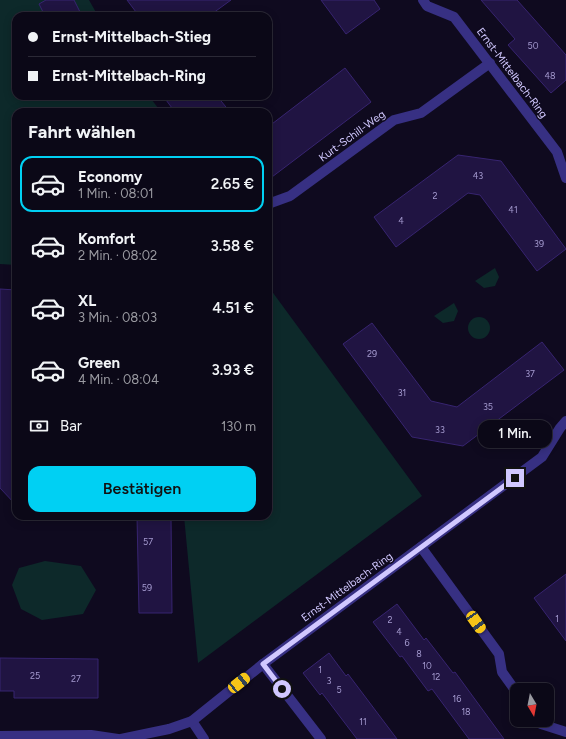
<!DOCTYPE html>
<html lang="de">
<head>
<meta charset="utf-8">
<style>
  :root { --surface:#0b0817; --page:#141120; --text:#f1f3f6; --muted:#9a9aa1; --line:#2b2936; --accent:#00d0f3 }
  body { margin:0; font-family:Figtree,sans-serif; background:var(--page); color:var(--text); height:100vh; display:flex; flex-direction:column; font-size:15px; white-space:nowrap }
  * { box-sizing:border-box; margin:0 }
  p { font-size:13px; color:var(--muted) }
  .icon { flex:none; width:22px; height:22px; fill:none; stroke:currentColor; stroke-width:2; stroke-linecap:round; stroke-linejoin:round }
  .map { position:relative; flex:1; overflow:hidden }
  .details { position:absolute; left:12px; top:108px; width:260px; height:412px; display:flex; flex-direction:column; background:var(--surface); border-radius:12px; box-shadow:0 2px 10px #0003,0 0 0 1px var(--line) }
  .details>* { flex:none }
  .banner { position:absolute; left:12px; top:12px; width:260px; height:88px; border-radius:12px; box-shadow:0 2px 10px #0003,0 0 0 1px var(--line); display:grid; align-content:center; height:88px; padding:0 16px; background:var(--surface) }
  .needle { width:26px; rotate:170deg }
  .tools { position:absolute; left:510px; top:683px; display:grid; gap:8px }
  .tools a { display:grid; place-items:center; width:44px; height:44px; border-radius:8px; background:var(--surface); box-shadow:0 2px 10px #0003,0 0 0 1px var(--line); font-size:20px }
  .end { position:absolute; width:18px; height:18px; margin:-9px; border:5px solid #d1c8ff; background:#111; box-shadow:0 0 0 2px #111 }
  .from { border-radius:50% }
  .bubble { position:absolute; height:28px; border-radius:12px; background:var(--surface); box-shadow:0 2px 10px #0003,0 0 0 1px var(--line); font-size:13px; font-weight:600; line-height:28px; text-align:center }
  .car { position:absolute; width:12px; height:24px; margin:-12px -6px; border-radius:5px; box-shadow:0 0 3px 1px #0007; background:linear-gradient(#f5c518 24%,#345 0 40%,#f5c518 0 76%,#345 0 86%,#f5c518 0) }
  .banner b { display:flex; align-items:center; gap:14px; height:38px; font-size:15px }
  .banner b+b { border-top:1px solid var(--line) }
  .banner i { width:10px; height:10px; background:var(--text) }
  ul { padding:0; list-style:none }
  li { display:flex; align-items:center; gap:12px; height:56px; margin:0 8px 6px; padding:0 8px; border:2px solid transparent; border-radius:12px }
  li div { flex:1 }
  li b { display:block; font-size:15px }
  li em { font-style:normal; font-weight:600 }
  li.on { border-color:var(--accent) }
  li>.icon { width:36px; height:36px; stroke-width:1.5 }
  h2 { padding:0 16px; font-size:18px; line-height:48px }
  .pay { display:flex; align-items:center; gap:10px; height:44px; padding:0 16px; font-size:15px }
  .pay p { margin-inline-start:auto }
  .action { display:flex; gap:8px; margin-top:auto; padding:8px 16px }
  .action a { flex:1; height:46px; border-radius:12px; background:var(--accent); color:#111; font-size:16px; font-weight:600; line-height:46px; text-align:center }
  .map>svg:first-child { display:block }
</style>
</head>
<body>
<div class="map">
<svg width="566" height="739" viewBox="0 0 566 739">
  <rect width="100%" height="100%" fill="#0f0a1f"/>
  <!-- green -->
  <g fill="#0d292a">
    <path d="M0 0H89L98 16H16V96H149L161 112H16V265L0 264Z"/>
    <path d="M495 268 499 277 495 286 484 288 475 281Z"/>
    <path d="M268 286 422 496 198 663 184 516H268Z"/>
    <path d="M454 303 458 311 454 321 443 323 434 316Z"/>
    <circle cx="479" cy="328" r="11"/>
    <path d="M45 561 81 566 96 590 83 614 42 620 21 609 12 585 19 568Z"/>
  </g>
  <!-- building -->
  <g fill="#201442" stroke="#372470">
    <path d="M46 0H74L82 16H45L39 4Z"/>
    <path d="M127 0H231L209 16H139Z"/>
    <path d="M321 0H374L380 9 346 34Z"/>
    <path d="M481 0H517L566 55V80L551 93 508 45 515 39Z"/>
    <path d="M345 68 371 102 268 180V127Z"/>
    <path d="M163 96H217L230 112H175Z"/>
    <path d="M458 155 501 161 566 249 537 271 480 195 468 193 396 247 374 217Z"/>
    <path d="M0 289 16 290V505L0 488Z"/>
    <path d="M372 323 431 401 457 407 542 342 564 370 463 446 412 437 343 344Z"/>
    <path d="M137 516H171L172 613H139Z"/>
    <path d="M566 574V641L534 598Z"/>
    <path d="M397 604 424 640 426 638 453 673 455 672 504 739H469L432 689 428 691 402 656 400 657 373 622Z"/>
    <path d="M329 653 346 676 348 674 397 739H357L322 693 320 695 303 673Z"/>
    <path d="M0 658 98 659V698H14V691H0Z"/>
  </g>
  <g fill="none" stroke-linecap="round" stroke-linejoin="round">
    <!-- street -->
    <g stroke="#373083" stroke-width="10">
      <path d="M423 0 427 6 454 17 557 152 566 178"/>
      <path d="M268 204 290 196 394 120 421 113 490 63"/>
      <path d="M421 547 499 654 502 672 517 693"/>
      <path d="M263 664 321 739"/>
      <path d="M537 720 541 724 566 732"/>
      <path d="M192 721 204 739"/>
      <path d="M0 736 91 735 118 739"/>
      <path d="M121 739 169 729 192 721 263 664 542 457 560 428 566 421"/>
    </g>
  </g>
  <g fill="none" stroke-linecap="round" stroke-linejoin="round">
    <!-- route -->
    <path stroke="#d1c8ff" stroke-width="5" d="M282 689 263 664 515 478"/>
  </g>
  <g text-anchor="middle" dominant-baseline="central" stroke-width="3" stroke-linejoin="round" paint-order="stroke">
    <!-- number labels -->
    <g font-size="9" fill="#a59bd0">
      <text x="533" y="45">50</text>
      <text x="550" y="75">48</text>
      <text x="478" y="175">43</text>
      <text x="435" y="195">2</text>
      <text x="513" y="209">41</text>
      <text x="401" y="220">4</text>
      <text x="539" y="243">39</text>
      <text x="372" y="353">29</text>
      <text x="530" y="373">37</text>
      <text x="402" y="392">31</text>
      <text x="488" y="406">35</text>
      <text x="440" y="429">33</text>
      <text x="148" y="541">57</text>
      <text x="147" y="587">59</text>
      <text x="557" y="618">1</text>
      <text x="390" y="619">2</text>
      <text x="399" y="631">4</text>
      <text x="407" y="642">6</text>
      <text x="419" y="653">8</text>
      <text x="427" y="665">10</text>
      <text x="320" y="669">1</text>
      <text x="35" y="675">25</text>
      <text x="436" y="676">12</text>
      <text x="76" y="678">27</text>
      <text x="329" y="680">3</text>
      <text x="339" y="689">5</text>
      <text x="457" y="698">16</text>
      <text x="466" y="711">18</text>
      <text x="363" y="721">11</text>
    </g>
    <!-- street labels -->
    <g font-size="11" fill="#d1c8ff" stroke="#0f0a1f">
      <text transform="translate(512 73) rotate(53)">Ernst-Mittelbach-Ring</text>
      <text transform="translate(352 136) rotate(-36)">Kurt-Schill-Weg</text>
      <text transform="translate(347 587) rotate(-36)">Ernst-Mittelbach-Ring</text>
    </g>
  </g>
</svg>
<div class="tools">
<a><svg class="needle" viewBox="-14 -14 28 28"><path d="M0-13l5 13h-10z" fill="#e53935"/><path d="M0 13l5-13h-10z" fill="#9a9aa1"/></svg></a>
</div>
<i class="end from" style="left:282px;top:689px"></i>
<i class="end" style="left:515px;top:478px"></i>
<div class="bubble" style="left:478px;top:420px;width:74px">1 Min.</div>
<i class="car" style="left:476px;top:622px;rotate:145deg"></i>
<i class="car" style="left:239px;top:683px;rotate:51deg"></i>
<div class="banner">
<b><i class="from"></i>Ernst-Mittelbach-Stieg</b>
<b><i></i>Ernst-Mittelbach-Ring</b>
</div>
<section class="details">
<h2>Fahrt wählen</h2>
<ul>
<li class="on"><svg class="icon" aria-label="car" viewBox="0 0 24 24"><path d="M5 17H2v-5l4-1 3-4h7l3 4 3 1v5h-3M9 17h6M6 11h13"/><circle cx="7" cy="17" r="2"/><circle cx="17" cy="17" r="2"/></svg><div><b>Economy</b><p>1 Min. · 08:01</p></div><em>2.65 €</em></li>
<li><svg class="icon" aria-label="car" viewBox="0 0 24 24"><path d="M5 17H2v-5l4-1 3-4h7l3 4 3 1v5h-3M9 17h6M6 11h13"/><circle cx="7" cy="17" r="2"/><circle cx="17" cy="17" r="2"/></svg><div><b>Komfort</b><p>2 Min. · 08:02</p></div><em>3.58 €</em></li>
<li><svg class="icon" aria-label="car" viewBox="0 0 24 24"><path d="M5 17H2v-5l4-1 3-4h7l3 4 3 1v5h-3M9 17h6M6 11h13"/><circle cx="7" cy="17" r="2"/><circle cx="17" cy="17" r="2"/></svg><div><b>XL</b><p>3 Min. · 08:03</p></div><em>4.51 €</em></li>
<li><svg class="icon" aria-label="car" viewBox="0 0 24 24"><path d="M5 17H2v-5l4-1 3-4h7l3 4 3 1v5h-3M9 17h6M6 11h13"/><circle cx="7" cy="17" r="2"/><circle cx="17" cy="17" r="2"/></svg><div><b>Green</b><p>4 Min. · 08:04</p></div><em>3.93 €</em></li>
</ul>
<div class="pay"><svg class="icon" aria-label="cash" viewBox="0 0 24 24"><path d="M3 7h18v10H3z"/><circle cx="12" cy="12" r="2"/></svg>Bar<p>130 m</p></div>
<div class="action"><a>Bestätigen</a></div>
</section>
</div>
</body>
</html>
